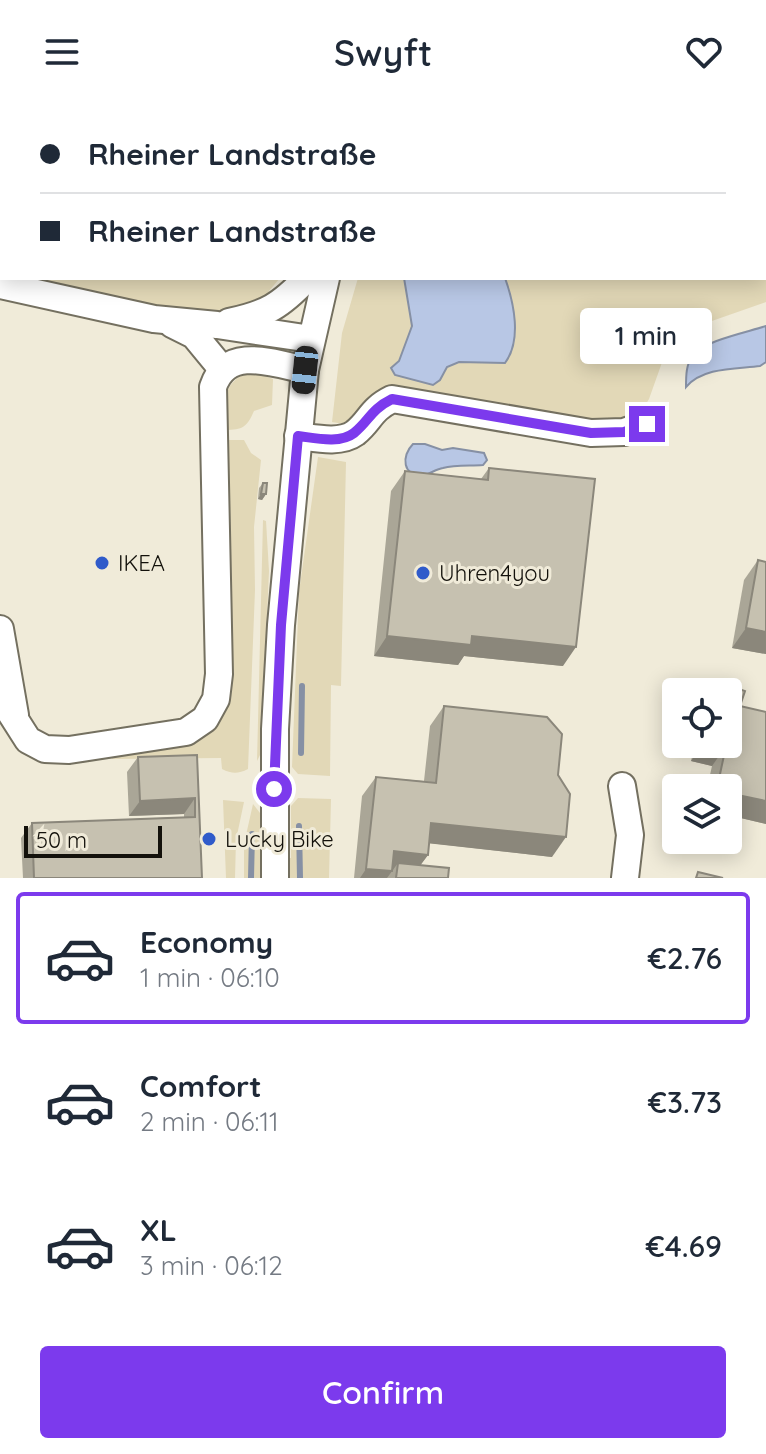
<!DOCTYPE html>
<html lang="en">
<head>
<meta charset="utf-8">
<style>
  :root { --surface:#fff; --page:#f2f2f3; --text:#1f2937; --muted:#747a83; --line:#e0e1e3; --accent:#7c3aed }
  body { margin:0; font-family:Quicksand,sans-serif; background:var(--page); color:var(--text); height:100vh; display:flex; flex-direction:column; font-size:30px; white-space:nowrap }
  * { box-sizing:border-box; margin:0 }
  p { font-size:26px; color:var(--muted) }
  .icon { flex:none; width:44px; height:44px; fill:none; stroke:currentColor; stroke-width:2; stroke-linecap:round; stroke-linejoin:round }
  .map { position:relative; height:774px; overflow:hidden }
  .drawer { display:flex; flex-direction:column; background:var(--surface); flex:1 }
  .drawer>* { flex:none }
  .guide { position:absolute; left:0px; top:0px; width:766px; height:176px; box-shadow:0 4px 20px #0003; display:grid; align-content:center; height:176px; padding:0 40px; background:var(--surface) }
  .tools { position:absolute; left:662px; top:574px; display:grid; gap:16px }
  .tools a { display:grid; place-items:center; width:80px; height:80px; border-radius:8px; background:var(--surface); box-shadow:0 4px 20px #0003; font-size:40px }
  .scale { position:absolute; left:24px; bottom:20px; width:138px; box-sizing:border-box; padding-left:8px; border:4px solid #13110b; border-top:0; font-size:22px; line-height:28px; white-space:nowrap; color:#13110b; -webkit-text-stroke:6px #f0ebd9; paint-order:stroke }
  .end { position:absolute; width:36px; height:36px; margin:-18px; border:10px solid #7c3aed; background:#fff; box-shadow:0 0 0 4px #fff }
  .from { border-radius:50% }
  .bubble { position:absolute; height:56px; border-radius:8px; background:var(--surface); box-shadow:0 4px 20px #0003; font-size:26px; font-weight:600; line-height:56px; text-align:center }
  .car { position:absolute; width:24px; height:48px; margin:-24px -12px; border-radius:10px; box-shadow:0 0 6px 2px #0007; background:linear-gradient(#222 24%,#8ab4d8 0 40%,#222 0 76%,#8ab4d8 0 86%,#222 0) }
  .guide b { display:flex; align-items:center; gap:28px; height:76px; font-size:30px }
  .guide b+b { border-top:2px solid var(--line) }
  .guide i { width:20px; height:20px; background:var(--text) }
  ul { padding:14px 0 0; list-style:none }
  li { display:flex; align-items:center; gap:24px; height:132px; margin:0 16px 12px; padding:0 24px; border:4px solid transparent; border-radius:8px }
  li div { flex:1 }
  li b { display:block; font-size:30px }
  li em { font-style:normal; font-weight:600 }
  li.on { border-color:var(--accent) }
  li>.icon { width:72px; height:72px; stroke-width:1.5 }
  .button { display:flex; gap:16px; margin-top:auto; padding:16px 40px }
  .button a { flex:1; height:92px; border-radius:8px; background:var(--accent); color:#fff; font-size:32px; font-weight:600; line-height:92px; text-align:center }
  header { display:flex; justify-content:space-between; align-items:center; height:104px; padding:0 40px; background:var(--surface); font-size:36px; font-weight:600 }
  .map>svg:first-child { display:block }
</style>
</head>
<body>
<header><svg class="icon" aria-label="menu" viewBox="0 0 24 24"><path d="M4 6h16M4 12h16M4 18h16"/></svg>Swyft<svg class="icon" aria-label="heart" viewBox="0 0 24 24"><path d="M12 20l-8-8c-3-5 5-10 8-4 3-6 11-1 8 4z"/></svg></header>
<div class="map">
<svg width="766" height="774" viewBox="0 0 766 774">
  <rect width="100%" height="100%" fill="#f0ebd9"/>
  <!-- green -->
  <g fill="#e2d8b7">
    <path d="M438 0H766V198L689 225 665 250 649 295 640 310 624 318 594 319 387 284C357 296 369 326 332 318L342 229 358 174H764V2H437Z"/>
    <path d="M19 174H280L269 187 270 197C260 200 250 205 240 206 173 215 86 188 19 174Z"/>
    <path d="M243 270H259L273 275 272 301 254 307C247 323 243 326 225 326 225 301 220 285 243 270Z"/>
    <path d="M225 336H244L251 349 261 356 254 423 255 486 248 665C238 670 232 670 222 665L221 654 112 655 113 647 212 619Z"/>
    <path d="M318 353 346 358 341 582 331 581 330 672 298 670 292 663 299 488Z"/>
    <path d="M263 416 266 417 269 467 261 649 257 657Z"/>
    <path d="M298 694 331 695 329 774H287V754H291V702Z"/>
    <path d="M223 696 244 698 236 736 235 774H226Z"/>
    <path d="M253 700 260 709V751L265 752V774H244V740Z"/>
  </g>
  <!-- water -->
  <g fill="#b8c7e5" stroke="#8690a4" stroke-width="2">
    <path d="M404 174H505C514 199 522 236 505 259L459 258 447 263 440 276 433 281 395 271 391 264 399 257 412 222Z"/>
    <path d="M766 222V258L760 262C736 265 703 263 686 283 686 272 686 260 693 251 703 237 748 228 766 222Z"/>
    <path d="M413 340H425L442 346 453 344 484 349 487 356 483 361C470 362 455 361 443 364 436 365 430 370 424 371 402 373 401 352 413 340Z"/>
  </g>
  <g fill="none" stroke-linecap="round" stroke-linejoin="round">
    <!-- stream -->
    <g stroke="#8690a4" stroke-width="6">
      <path d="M301 649 302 582"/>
      <path d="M299 722 300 774"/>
      <path d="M251 774 252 730"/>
    </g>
    <!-- river -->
    <path stroke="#b8c7e5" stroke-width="34" d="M14 2 17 0"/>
    <defs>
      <g id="minor">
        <path d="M384 2 385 0"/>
        <path d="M0 181 154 215 217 221 311 235"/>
        <path d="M229 218C267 210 280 202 307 174"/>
        <path d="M172 220 194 231 222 265"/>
        <path d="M298 332C315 334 340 340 355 329 371 316 370 306 392 295L591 329 624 328 647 320"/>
        <path d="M0 525 15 611"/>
        <path d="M0 592 28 636 45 645 69 646 186 628 205 615 216 595 219 570 213 283C227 241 273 259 305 266"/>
        <path d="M622 682 630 731 625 774"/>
        <path d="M275 774V625L281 521 305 266 326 174"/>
      </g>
    </defs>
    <!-- minor casing -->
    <use href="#minor" stroke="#747060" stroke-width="30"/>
    <!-- minor -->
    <use href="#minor" stroke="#fff" stroke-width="26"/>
  </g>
  <!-- wall -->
  <g fill="#aaa697">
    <path d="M489 364 563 562 464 552 458 561 374 552 391 387 405 367 481 375Z"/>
    <path d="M263 379 266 390 262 396 258 395 259 384Z"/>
    <path d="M758 456 766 550 732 544 744 476Z"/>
    <path d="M713 576 745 587 740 602 766 608V720L728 711V684H707L712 662 691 657 695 640H728V588H705Z"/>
    <path d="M444 602 558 671 552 753 429 739 428 751 420 761 448 774H387L392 768 387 774H354L362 692 376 673 424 677 430 622Z"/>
    <path d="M197 651 202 774H23L21 734 32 719 184 713V710L129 712 127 668 138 653Z"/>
  </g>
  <!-- shaded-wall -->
  <g fill="#8b877b">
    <path d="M261 390H266L262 396 258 395Z"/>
    <path d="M746 524 766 528V550L732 544Z"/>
    <path d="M387 532H472L576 543 563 562 464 552 458 561 374 552Z"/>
    <path d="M703 640H715L726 642 712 662 691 657Z"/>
    <path d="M728 689 766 697V720L728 711Z"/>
    <path d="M195 694 184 710 129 712 140 697Z"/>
    <path d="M431 719 566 733 552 753 417 738Z"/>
    <path d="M394 747 428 751 414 770 398 759 387 774H360L366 765Z"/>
  </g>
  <!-- building -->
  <g fill="#c6c1b0" stroke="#8b877b" stroke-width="2">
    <path d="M489 364 595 375 576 543 472 532 471 541 387 532 405 367 488 376Z"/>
    <path d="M263 379H267L266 390H261Z"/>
    <path d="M758 456 766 458V528L746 524Z"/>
    <path d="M713 576 745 587 740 602 766 608V697L728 689V684H717L726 642 715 640H728V588H709Z"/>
    <path d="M444 602 547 613 562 630 558 671 570 690 566 733 431 719 428 751 394 747 392 767 366 765 376 673 436 679Z"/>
    <path d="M197 651 202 774H34L32 719 195 713V694L140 697 138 653Z"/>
    <path d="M398 759 449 764 448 774H396Z"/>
    <path d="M698 768 723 774H696Z"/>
  </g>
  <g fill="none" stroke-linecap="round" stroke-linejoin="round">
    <!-- route -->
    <path stroke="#7c3aed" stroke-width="10" d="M274 685 281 521 298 332C315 334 340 340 354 329 370 316 370 306 392 295L591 329 624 328 647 320"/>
  </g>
  <!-- markers -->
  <g fill="#305bca" stroke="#f0ebd9" stroke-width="3">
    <circle cx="102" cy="459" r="8"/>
    <circle cx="423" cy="469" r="8"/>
    <circle cx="209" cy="735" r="8"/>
  </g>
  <g text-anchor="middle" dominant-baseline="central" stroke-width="6" stroke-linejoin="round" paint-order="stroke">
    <!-- poi labels -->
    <g font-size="22" fill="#13110b" stroke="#f0ebd9" text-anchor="start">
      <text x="118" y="459">IKEA</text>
      <text x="439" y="469">Uhren4you</text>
      <text x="225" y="735">Lucky Bike</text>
    </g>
  </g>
</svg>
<div class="tools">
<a><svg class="icon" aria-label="locate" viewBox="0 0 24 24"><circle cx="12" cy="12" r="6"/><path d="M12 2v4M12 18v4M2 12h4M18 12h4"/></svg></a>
<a><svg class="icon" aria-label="layers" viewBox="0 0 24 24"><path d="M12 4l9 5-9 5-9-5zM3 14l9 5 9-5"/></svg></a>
</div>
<div class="scale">50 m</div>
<i class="end from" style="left:274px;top:685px"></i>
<i class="end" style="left:647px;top:320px"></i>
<div class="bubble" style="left:580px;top:204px;width:132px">1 min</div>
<i class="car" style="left:305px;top:266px;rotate:186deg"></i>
<div class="guide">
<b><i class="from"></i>Rheiner Landstraße</b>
<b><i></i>Rheiner Landstraße</b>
</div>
</div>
<section class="drawer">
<ul>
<li class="on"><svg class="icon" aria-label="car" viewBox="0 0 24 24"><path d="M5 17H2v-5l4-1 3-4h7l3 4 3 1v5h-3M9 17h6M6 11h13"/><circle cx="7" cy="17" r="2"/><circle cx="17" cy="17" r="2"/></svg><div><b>Economy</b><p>1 min · 06:10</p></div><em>€2.76</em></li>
<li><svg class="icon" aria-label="car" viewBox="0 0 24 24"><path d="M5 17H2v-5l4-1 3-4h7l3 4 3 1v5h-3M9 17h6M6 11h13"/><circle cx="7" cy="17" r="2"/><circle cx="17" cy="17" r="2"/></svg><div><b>Comfort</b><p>2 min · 06:11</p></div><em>€3.73</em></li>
<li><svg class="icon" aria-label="car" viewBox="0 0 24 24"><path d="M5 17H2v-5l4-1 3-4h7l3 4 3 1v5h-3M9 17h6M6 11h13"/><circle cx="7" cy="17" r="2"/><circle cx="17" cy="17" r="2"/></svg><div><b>XL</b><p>3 min · 06:12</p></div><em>€4.69</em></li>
</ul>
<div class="button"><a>Confirm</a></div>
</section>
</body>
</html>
